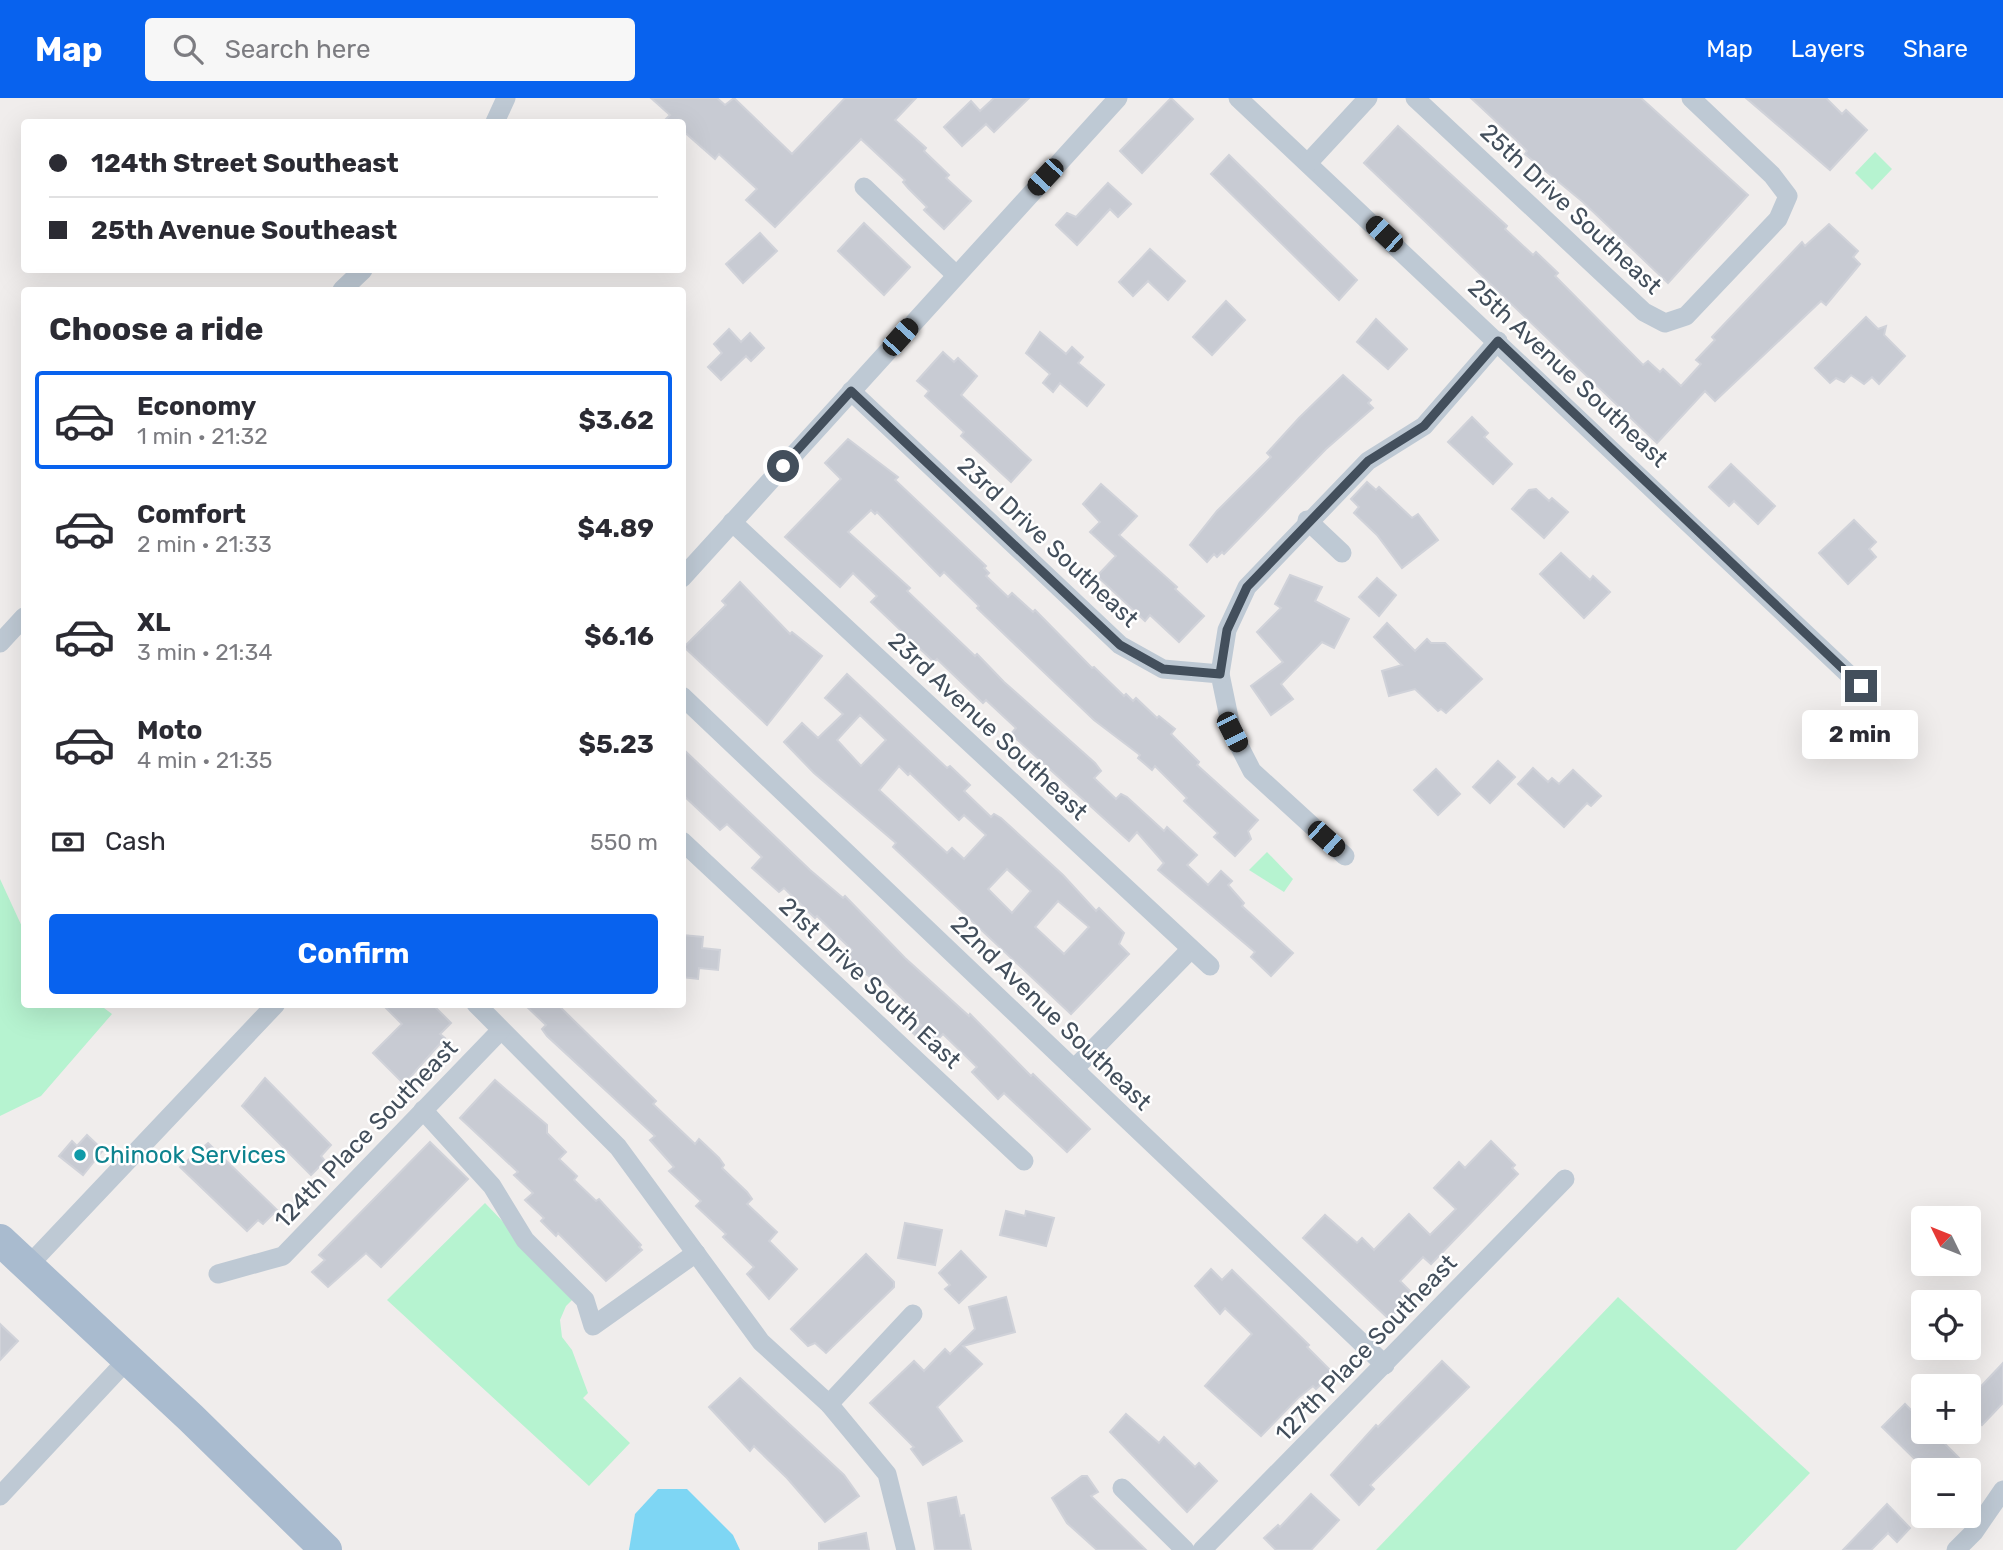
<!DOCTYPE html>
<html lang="en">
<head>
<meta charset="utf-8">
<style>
  :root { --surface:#fff; --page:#f7f7f7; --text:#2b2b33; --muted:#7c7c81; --line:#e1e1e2; --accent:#0862ee }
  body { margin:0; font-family:Rubik,sans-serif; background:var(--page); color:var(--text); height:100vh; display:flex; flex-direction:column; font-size:26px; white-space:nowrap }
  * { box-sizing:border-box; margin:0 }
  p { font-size:23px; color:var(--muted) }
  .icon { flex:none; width:38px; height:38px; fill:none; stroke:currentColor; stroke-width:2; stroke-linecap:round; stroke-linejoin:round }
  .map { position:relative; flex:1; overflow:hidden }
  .details { position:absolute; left:21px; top:189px; width:665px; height:721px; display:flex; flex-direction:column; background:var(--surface); border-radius:7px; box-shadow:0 7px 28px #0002 }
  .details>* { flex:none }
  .banner { position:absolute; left:21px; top:21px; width:665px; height:154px; border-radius:7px; box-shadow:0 7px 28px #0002; display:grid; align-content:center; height:154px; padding:0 28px; background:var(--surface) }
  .needle { width:46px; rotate:313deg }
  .buttons { position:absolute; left:1911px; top:1108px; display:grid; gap:14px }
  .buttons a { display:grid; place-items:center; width:70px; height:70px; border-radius:7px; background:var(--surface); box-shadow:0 7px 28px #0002; font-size:35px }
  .end { position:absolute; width:32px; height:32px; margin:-16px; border:9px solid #434f5c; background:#fff; box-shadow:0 0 0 4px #fff }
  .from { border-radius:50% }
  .bubble { position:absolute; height:49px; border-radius:7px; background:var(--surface); box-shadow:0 7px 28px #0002; font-size:23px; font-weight:700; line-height:49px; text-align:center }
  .car { position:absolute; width:21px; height:42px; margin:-21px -10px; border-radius:9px; box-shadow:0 0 5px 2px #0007; background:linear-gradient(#222 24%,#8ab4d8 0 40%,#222 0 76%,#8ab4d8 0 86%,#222 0) }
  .banner b { display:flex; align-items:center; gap:24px; height:66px; font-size:26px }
  .banner b+b { border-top:2px solid var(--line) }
  .banner i { width:18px; height:18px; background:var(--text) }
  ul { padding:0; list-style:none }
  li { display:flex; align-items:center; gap:21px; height:98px; margin:0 14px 10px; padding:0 14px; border:4px solid transparent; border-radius:7px }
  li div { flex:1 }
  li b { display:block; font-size:26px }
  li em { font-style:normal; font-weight:700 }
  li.selected { border-color:var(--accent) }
  li>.icon { width:63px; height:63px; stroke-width:1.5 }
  h2 { padding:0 28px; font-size:32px; line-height:84px }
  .pay { display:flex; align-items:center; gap:18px; height:77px; padding:0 28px; font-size:26px }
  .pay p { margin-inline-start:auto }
  .button { display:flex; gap:14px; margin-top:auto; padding:14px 28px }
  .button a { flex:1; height:80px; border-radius:7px; background:var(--accent); color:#fff; font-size:28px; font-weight:700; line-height:80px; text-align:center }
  header { display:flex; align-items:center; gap:42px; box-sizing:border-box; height:98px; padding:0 35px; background:var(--accent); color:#fff }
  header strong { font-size:33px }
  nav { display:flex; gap:38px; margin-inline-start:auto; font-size:24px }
  .search { width:490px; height:63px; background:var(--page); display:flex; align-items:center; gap:18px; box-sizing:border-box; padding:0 24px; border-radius:7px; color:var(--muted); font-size:26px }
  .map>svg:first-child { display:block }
</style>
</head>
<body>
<header>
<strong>Map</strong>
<div class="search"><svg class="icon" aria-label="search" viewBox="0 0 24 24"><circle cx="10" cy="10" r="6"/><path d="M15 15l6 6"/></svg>Search here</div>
<nav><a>Map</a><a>Layers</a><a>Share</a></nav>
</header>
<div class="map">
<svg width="2003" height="1452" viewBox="0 0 2003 1452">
  <rect width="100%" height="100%" fill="#f0edec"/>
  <!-- green -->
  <g fill="#b6f3d0">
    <path d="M1875 54 1892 71 1872 92 1855 75Z"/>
    <path d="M1267 754 1293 781 1284 794 1249 772Z"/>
    <path d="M0 781 24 833V906L100 907 112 916 41 998 0 1018Z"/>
    <path d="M485 1105 575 1199 566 1208 560 1222 562 1239 572 1252 588 1295 583 1300 630 1345 589 1388 387 1202Z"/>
    <path d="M1618 1199 1810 1375 1736 1452H1376Z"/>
  </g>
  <!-- water -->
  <path fill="#7ed6f4" d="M658 1391H687L733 1437 740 1452H629L635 1416Z"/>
  <!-- building -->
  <g fill="#c8cbd3" stroke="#d0d2d9" stroke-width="2" fill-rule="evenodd">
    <path d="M651 0H717L725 7 734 0 792 56 845 0H916L895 22 926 50 924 53 949 77 946 80 971 103 944 131 924 112 927 109 908 90 903 84 905 82 861 41 775 129 746 102 757 91 719 56 715 61 682 32V24H663L670 17Z"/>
    <path d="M994 0H1029L994 34 986 26 962 48 944 29 971 3 980 13Z"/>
    <path d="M1171 0 1193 21 1142 75 1120 53Z"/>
    <path d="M1471 0H1641L1748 97 1668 185 1583 104 1525 56 1527 53 1515 41Z"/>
    <path d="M1746 0H1826L1842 16 1846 12 1867 32 1830 72Z"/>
    <path d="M1398 28 1507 128 1505 131 1533 157 1536 154 1558 175 1555 178 1643 267 1648 263 1660 274 1663 271 1681 288 1701 266 1696 262 1715 242 1712 239 1802 144 1805 148 1829 126 1858 153 1853 159 1860 166 1826 207 1821 203 1715 303 1705 293 1657 345 1364 65Z"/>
    <path d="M1229 57 1357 182 1339 202 1211 76Z"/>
    <path d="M1108 85 1131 106 1118 119 1110 111 1077 147 1056 127 1067 115 1076 119Z"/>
    <path d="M864 125 910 169 884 197 838 153Z"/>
    <path d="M760 135 777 153 743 185 726 166Z"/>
    <path d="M1150 151 1185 183 1168 202 1148 183 1133 198 1119 184Z"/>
    <path d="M1226 203 1245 222 1212 257 1193 239Z"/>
    <path d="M1866 219 1878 231 1886 228 1884 237 1905 258 1879 286 1872 279 1864 286 1851 277 1844 284 1836 280 1830 285 1815 270Z"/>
    <path d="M1376 221 1407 251 1388 271 1357 244Z"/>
    <path d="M729 231 741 244 750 235 764 250 751 263 746 258 721 282 708 269 722 255 714 246Z"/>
    <path d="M1040 234 1066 256 1072 249 1083 259 1078 265 1104 287 1087 308 1060 285 1053 294 1043 285 1050 276 1026 255Z"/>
    <path d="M943 254 954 264 958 260 977 278 961 297 1031 362 1011 384 961 338 964 334 925 298 929 293 917 283Z"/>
    <path d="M1343 277 1371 302 1368 305 1373 310 1326 351 1224 456 1222 454 1217 459 1214 456 1207 464 1190 447 1217 413 1271 359 1267 355 1299 320Z"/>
    <path d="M1472 319 1488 335 1484 339 1512 366 1493 386 1448 344Z"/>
    <path d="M848 341 898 379 895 382 986 468 984 470 989 475 986 478 1008 499 1012 495 1033 514 1035 512 1092 570 1094 569 1124 598 1126 596 1133 603 1136 600 1157 620 1159 618 1175 631 1171 636 1199 664 1197 667 1258 722 1248 733 1251 741 1235 758 1214 739 1218 735 1184 703 1187 700 1155 668 1152 672 1138 660 1140 657 1094 622 977 510 979 508 944 474 940 478 877 414 875 416 871 412 848 434 910 490 907 493 975 558 977 556 1004 584 1095 665 1101 673 1094 680 1116 701 1121 696 1127 699 1164 733 1167 729 1197 757 1187 767 1208 787 1221 773 1232 783 1228 787 1244 805 1242 808 1293 855 1271 878 1251 859 1255 854 1158 772 1164 765 1137 734 1129 743 1032 655 1011 636 1016 630 986 602 983 605 937 561 934 564 871 504 877 498 853 475 840 489 785 439 841 381 825 365Z"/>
    <path d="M1731 366 1775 408 1758 426 1734 403 1729 408 1709 389Z"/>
    <path d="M1367 384 1376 392 1379 389 1412 420 1418 416 1438 442 1402 470 1377 437 1354 415 1359 409 1351 401Z"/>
    <path d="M1101 386 1137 418 1119 437 1177 489 1175 491 1204 518 1179 544 1150 517 1145 523 1097 478 1116 458 1090 434 1100 424 1083 406Z"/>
    <path d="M1536 391 1549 403 1552 400 1568 414 1544 440 1512 411 1529 392Z"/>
    <path d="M1854 422 1876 444 1869 451 1876 459 1848 486 1819 455Z"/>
    <path d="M1561 455 1590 482 1593 478 1610 494 1584 520 1540 476Z"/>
    <path d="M1290 477 1322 489 1315 503 1349 521 1334 550 1322 544 1281 586 1293 601 1271 617 1251 588 1283 564 1257 534 1281 510 1275 506Z"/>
    <path d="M1377 480 1396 497 1379 518 1359 499Z"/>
    <path d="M740 484 790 536 792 534 822 558 767 627 684 549 726 507 722 503Z"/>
    <path d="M1387 525 1415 553 1427 541 1431 545H1445L1482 581 1446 615 1441 611 1438 613 1415 591 1389 598 1382 573 1402 567 1374 539Z"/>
    <path d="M847 576 947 670 950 668 970 687 964 693 991 719 994 716 1001 720 1063 777 1096 813 1099 810 1124 835 1119 846 1129 856 1071 916 893 749 896 745 814 675 784 644 802 625 818 640 843 616 825 600ZM860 617 886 642 861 668 837 642ZM899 668 908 677 910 675 959 722 964 717 986 737 964 761 952 750 947 755 879 692ZM1007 771 1031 793 1012 815 988 791ZM1058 803 1089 829 1064 856 1035 829Z"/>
    <path d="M682 650 810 772 843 800 845 798 905 860 969 918 970 916 1031 978 1033 976 1090 1031 1067 1054 1004 995 998 1001 972 974 977 969 943 936 929 950 913 935 921 927 909 916 914 912 879 878 874 882 862 873 846 858 852 852 817 818 815 820 784 790 779 794 752 770 762 759 727 726 720 732 682 696Z"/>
    <path d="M1498 663 1515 679 1490 705 1473 689Z"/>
    <path d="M1533 670 1548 684 1552 680 1559 686 1573 672 1601 698 1591 708 1587 705 1564 729 1518 686Z"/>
    <path d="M1436 671 1460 696 1438 717 1414 692Z"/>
    <path d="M682 837 703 839 702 850 720 852 718 872 699 870 698 881 682 879Z"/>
    <path d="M382 906H432L451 925 440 936 445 940 404 986 373 955 402 926Z"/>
    <path d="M524 906H557L656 1003 653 1006 695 1046 699 1041 719 1060 724 1067 722 1070 747 1094 752 1101 747 1106 777 1134 769 1143 797 1171 769 1201 747 1176 754 1169 723 1139 726 1136 696 1108 701 1103 669 1073 674 1069 650 1042 655 1038 547 938 542 931 546 927Z"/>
    <path d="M265 980 331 1047 321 1058 325 1063 311 1077 242 1008Z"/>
    <path d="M495 982 547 1027V1035L566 1054 559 1061 577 1078 574 1082 596 1103 599 1101 641 1147 639 1149 642 1152 606 1183 558 1135 556 1138 541 1123 544 1120 525 1102 533 1095 514 1077 518 1074 460 1020Z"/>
    <path d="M87 1037 103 1052 83 1077 59 1058 72 1043 77 1048Z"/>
    <path d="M1491 1043 1515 1067 1512 1070 1518 1076 1431 1166 1423 1159 1400 1183 1413 1196 1389 1221 1303 1140 1325 1117 1357 1145 1362 1140 1374 1152 1409 1116 1430 1137 1456 1111 1434 1090 1459 1064 1465 1070Z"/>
    <path d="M430 1044 468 1081 381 1169 366 1155 328 1189 312 1174 325 1162 319 1157Z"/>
    <path d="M208 1045 277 1112 263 1126 258 1122 247 1133 180 1069Z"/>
    <path d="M1006 1113 1025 1118 1026 1113 1054 1120 1046 1148 1000 1137Z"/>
    <path d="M905 1125 942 1132 935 1167 898 1160Z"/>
    <path d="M961 1153 986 1179 959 1205 945 1191 950 1187 939 1175Z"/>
    <path d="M866 1156 894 1184V1189L826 1255 815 1245 808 1248 791 1231Z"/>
    <path d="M1211 1171 1222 1182 1232 1172 1309 1247 1307 1249 1333 1275 1316 1291 1313 1288 1298 1300 1261 1338 1205 1288 1252 1236 1225 1210 1220 1216 1195 1188Z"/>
    <path d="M1006 1199 1015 1234 963 1248 982 1266 937 1309 962 1343 923 1367 911 1351 914 1349 870 1305 914 1263 924 1273 945 1251 950 1256 975 1231 969 1209Z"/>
    <path d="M0 1226 18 1243 0 1262Z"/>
    <path d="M1442 1263 1469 1289 1370 1387 1374 1391 1359 1407 1331 1377 1376 1327 1378 1329Z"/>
    <path d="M2003 1265V1305L1982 1327 1969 1315V1301Z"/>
    <path d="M740 1280 844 1377 859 1398 825 1424 787 1380 754 1348 750 1353 709 1309Z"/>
    <path d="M1905 1306 1923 1324V1334H1933L1971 1372H1926L1882 1329Z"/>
    <path d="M1126 1316 1159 1345 1164 1339 1195 1369 1199 1365 1217 1383 1187 1414 1110 1334Z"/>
    <path d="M1082 1378H1087L1098 1394 1091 1398 1146 1452H1097L1067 1425 1052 1400Z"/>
    <path d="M1311 1396 1339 1422 1311 1452H1276L1264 1440 1278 1427 1280 1429Z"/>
    <path d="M956 1399 960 1418 964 1417 971 1452H935L928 1405Z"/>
    <path d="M1887 1406 1910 1430 1897 1444 1888 1435 1871 1452H1843Z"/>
    <path d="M866 1435 869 1452H819V1445Z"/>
  </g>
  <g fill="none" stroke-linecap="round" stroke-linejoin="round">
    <!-- minor -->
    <g stroke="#bec9d4" stroke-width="19">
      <path d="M1238 0 1861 588"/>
      <path d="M1415 0 1644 214 1665 225 1686 218 1778 121 1788 98 1772 77 1691 0"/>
      <path d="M495 24 506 0"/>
      <path d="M1308 65 1368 0"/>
      <path d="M864 89 956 177"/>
      <path d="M342 192 363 172"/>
      <path d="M851 293 1120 547 1163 571 1220 576 1232 634 1252 673 1345 758"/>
      <path d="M1307 422 1342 455"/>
      <path d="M732 424 1210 868"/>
      <path d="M682 480 1118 0"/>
      <path d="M0 545 24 519"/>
      <path d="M1220 576 1227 532 1247 489 1368 363 1424 328 1498 243"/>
      <path d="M682 598 1385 1267"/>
      <path d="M682 743 1024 1063"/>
      <path d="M476 906 618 1049 761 1244 829 1306 887 1376 906 1452"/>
      <path d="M1074 971 1191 851"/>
      <path d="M423 1012 492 1088 525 1142 585 1202 593 1228 696 1155"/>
      <path d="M28 1168 276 906"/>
      <path d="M218 1176 283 1158 501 932"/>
      <path d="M829 1306 913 1216"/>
      <path d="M1122 1390 1185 1452"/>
      <path d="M0 1398 128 1261"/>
      <path d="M1202 1452 1565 1081"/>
      <path d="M1956 1452 1974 1434 2003 1392"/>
    </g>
    <!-- primary -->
    <path stroke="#a9bbcf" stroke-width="32" d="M0 1142 191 1320 326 1452"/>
  </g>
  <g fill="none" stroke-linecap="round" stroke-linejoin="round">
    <!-- route -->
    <path stroke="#434f5c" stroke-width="9" d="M783 368 851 293 1120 547 1163 571 1220 576 1227 532 1247 489 1368 363 1424 328 1498 243 1861 588"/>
  </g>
  <!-- markers -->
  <circle fill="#0f9aa8" stroke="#fff" stroke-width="2.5" cx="80" cy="1057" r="7"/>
  <g text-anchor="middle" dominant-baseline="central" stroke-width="5" stroke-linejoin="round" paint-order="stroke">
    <!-- street labels -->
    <g font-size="24" fill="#434f5c" stroke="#fff">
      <text transform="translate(1571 111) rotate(43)">25th Drive Southeast</text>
      <text transform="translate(1568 275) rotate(43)">25th Avenue Southeast</text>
      <text transform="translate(1048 444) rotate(43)">23rd Drive Southeast</text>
      <text transform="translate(988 628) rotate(43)">23rd Avenue Southeast</text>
      <text transform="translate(870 885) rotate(43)">21st Drive South East</text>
      <text transform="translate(1051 915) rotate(44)">22nd Avenue Southeast</text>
      <text transform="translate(366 1036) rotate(-46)">124th Place Southeast</text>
      <text transform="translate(1366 1250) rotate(-46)">127th Place Southeast</text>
    </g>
    <!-- culture labels -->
    <g font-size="24" fill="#0d838f" stroke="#fff" text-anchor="start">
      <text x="94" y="1057">Chinook Services</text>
    </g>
  </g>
</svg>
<div class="buttons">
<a><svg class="needle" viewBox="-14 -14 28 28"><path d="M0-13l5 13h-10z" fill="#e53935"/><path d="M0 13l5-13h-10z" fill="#7c7c81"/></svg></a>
<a><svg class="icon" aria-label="locate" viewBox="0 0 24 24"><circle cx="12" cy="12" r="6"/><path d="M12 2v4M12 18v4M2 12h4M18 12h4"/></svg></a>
<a>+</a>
<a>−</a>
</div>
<i class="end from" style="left:783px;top:368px"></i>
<i class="end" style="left:1861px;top:588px"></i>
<div class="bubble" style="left:1802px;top:612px;width:116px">2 min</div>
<i class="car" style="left:1045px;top:79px;rotate:223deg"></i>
<i class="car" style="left:1384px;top:136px;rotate:313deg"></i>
<i class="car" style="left:900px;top:239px;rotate:42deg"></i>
<i class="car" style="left:1232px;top:634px;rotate:153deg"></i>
<i class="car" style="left:1326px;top:741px;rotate:132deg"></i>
<div class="banner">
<b><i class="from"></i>124th Street Southeast</b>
<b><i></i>25th Avenue Southeast</b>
</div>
<section class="details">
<h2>Choose a ride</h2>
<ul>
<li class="selected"><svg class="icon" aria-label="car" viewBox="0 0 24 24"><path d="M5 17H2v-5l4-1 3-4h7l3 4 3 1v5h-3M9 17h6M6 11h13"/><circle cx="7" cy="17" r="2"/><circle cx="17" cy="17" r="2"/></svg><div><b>Economy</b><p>1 min · 21:32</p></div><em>$3.62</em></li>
<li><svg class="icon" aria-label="car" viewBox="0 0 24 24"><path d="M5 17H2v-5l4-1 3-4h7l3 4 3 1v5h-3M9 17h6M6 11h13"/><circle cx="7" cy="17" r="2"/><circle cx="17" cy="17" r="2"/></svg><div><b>Comfort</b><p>2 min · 21:33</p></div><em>$4.89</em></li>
<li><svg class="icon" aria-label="car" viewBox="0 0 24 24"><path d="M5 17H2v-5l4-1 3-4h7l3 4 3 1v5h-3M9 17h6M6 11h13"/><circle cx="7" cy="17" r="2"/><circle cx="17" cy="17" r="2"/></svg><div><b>XL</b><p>3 min · 21:34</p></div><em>$6.16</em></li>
<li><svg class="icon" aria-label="car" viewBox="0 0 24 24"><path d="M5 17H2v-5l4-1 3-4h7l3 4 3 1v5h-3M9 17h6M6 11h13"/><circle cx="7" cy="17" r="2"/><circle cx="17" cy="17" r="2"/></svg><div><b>Moto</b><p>4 min · 21:35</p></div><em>$5.23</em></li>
</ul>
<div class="pay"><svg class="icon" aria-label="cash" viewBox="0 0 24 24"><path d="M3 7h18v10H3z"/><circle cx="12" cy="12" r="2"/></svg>Cash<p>550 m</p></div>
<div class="button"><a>Confirm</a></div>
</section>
</div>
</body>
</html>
